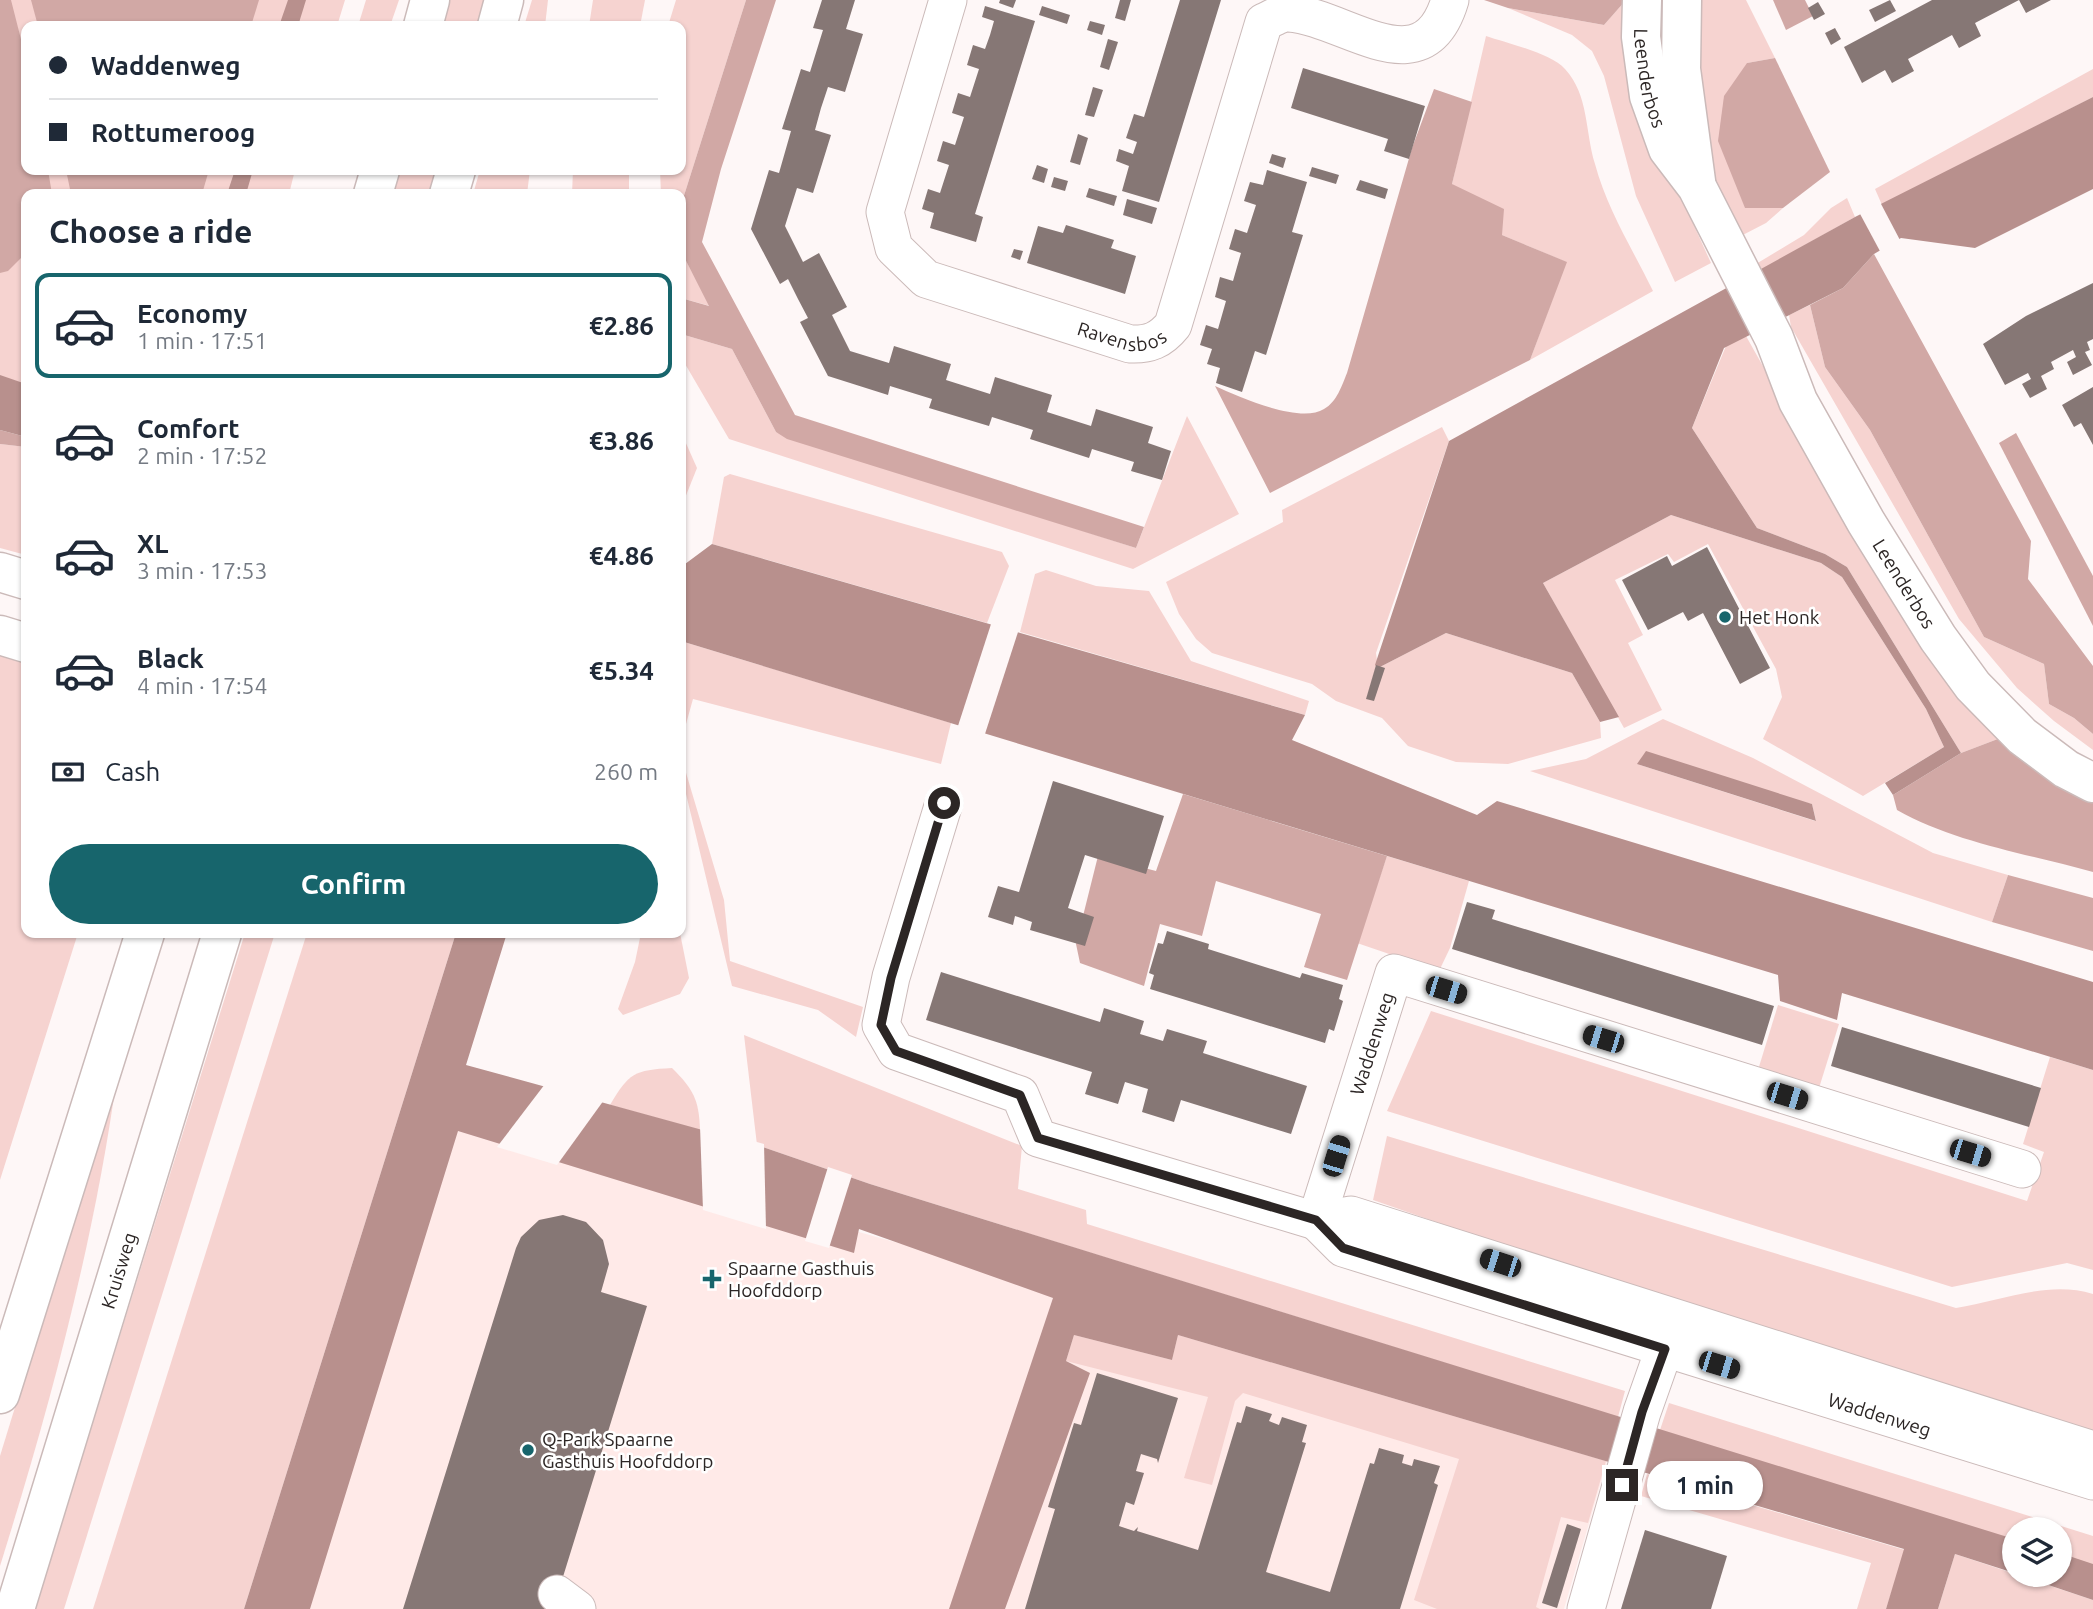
<!DOCTYPE html>
<html lang="en">
<head>
<meta charset="utf-8">
<style>
  :root { --surface:#fff; --page:#f6f6f7; --text:#1f2937; --muted:#747a83; --line:#e0e1e3; --accent:#17656c }
  body { margin:0; font-family:Ubuntu,sans-serif; background:var(--page); color:var(--text); height:100vh; display:flex; flex-direction:column; font-size:26px; white-space:nowrap }
  * { box-sizing:border-box; margin:0 }
  p { font-size:23px; color:var(--muted) }
  .icon { flex:none; width:38px; height:38px; fill:none; stroke:currentColor; stroke-width:2; stroke-linecap:round; stroke-linejoin:round }
  .map { position:relative; flex:1; overflow:hidden }
  .drawer { position:absolute; left:21px; top:189px; width:665px; height:749px; display:flex; flex-direction:column; background:var(--surface); border-radius:14px; box-shadow:0 2px 5px #0004 }
  .drawer>* { flex:none }
  .hud { position:absolute; left:21px; top:21px; width:665px; height:154px; border-radius:14px; box-shadow:0 2px 5px #0004; display:grid; align-content:center; height:154px; padding:0 28px; background:var(--surface) }
  .controls { position:absolute; left:2002px; top:1517px; display:grid; gap:14px }
  .controls a { display:grid; place-items:center; width:70px; height:70px; border-radius:50%; background:var(--surface); box-shadow:0 2px 5px #0004; font-size:35px }
  .end { position:absolute; width:32px; height:32px; margin:-16px; border:9px solid #2c2625; background:#fff; box-shadow:0 0 0 4px #fff }
  .from { border-radius:50% }
  .bubble { position:absolute; height:49px; border-radius:24px; background:var(--surface); box-shadow:0 2px 5px #0004; font-size:23px; font-weight:600; line-height:49px; text-align:center }
  .car { position:absolute; width:21px; height:42px; margin:-21px -10px; border-radius:9px; box-shadow:0 0 5px 2px #0007; background:linear-gradient(#222 24%,#8ab4d8 0 40%,#222 0 76%,#8ab4d8 0 86%,#222 0) }
  .hud b { display:flex; align-items:center; gap:24px; height:66px; font-size:26px }
  .hud b+b { border-top:2px solid var(--line) }
  .hud i { width:18px; height:18px; background:var(--text) }
  ul { padding:0; list-style:none }
  li { display:flex; align-items:center; gap:21px; height:105px; margin:0 14px 10px; padding:0 14px; border:4px solid transparent; border-radius:14px }
  li div { flex:1 }
  li b { display:block; font-size:26px }
  li em { font-style:normal; font-weight:600 }
  li.active { border-color:var(--accent) }
  li>.icon { width:63px; height:63px; stroke-width:1.5 }
  h2 { padding:0 28px; font-size:32px; line-height:84px }
  .pay { display:flex; align-items:center; gap:18px; height:77px; padding:0 28px; font-size:26px }
  .pay p { margin-inline-start:auto }
  .primary-button { display:flex; gap:14px; margin-top:auto; padding:14px 28px }
  .primary-button a { flex:1; height:80px; border-radius:42px; background:var(--accent); color:#fff; font-size:28px; font-weight:600; line-height:80px; text-align:center }
  .map>svg:first-child { display:block }
</style>
</head>
<body>
<div class="map">
<svg width="2093" height="1609" viewBox="0 0 2093 1609">
  <rect width="100%" height="100%" fill="#fef7f7"/>
  <!-- built -->
  <path fill="#ffeae8" d="M444 1117 1613 1441 1564 1609H294Z"/>
  <!-- green -->
  <g fill="#f6d3d0" fill-rule="evenodd">
    <path d="M0 0H345L337 26H26V170H295L289 194H26V398L0 390Z"/>
    <path d="M366 0H399L390 26H358Z"/>
    <path d="M449 0H492L485 26H441Z"/>
    <path d="M532 0H548L545 26H524Z"/>
    <path d="M593 0H645L640 26H589Z"/>
    <path d="M676 0H746L681 205V194H661L660 170H681V26H668Z"/>
    <path d="M1626 0 1667 166 1711 263 1675 282 1636 196 1604 76 1592 51 1572 35 1508 8 1604 25Z"/>
    <path d="M1694 0H1746L1775 58 1747 63 1745 208H1783L1766 223 1737 238 1726 214 1704 145Z"/>
    <path d="M1486 36C1506 43 1551 53 1565 69 1589 95 1585 132 1595 164 1607 209 1633 250 1653 291L1530 360 1566 262 1502 235 1452 184Z"/>
    <path d="M2093 69V97L1882 205 1875 189Z"/>
    <path d="M396 170H443L436 194H389Z"/>
    <path d="M480 170H530L527 194H473Z"/>
    <path d="M573 170H629V194H572Z"/>
    <path d="M1847 198 1855 217 1759 271 1756 264 1804 235 1831 208Z"/>
    <path d="M681 251 710 306 681 298Z"/>
    <path d="M1810 305 1825 367 1870 430 1984 637 2044 664 2049 704 2074 718 2093 734V750L2054 721 2017 688 1959 619 1791 327 1789 315Z"/>
    <path d="M681 334 732 349 776 432 1136 548 1187 416 1239 514 1133 569 729 439 681 357Z"/>
    <path d="M1746 336 1818 464 2003 737 1961 753 1847 567 1825 554 1757 528 1692 428 1726 346Z"/>
    <path d="M1442 427 1449 441 1376 653 1378 668 1446 633 1572 673 1600 722 1601 738 1508 764 1456 762 1408 746 1382 718 1336 701 1312 684 1212 653 1196 639 1179 614 1166 582 1283 522 1282 510Z"/>
    <path d="M681 432 697 468 681 508Z"/>
    <path d="M0 444 26 447V555L0 548Z"/>
    <path d="M730 474 1002 552 1009 566 987 623 712 544 724 477Z"/>
    <path d="M1671 515 1821 563 1842 577 1926 709 1944 747 1863 796 1763 739 1782 697 1776 669 1708 544 1674 562 1668 554 1615 580 1643 635 1628 643 1662 710 1624 728 1543 583Z"/>
    <path d="M1046 570 1096 586 1149 591 1191 661 1309 701 1305 715 1020 632 1035 574Z"/>
    <path d="M681 641 951 723 941 764 693 699 681 742Z"/>
    <path d="M0 648 26 656V933H78L0 1180Z"/>
    <path d="M1663 719 1753 758 1933 853 2008 875 1992 922 1530 771 1586 759ZM1637 764 1812 804 1816 820 1815 821Z"/>
    <path d="M681 756 724 900 730 961 863 1007 856 1037 818 1010 732 986 681 773Z"/>
    <path d="M1387 856 1469 881 1450 948 1439 971 1357 943Z"/>
    <path d="M245 933H275L64 1609H35Z"/>
    <path d="M307 933H456L244 1609H93Z"/>
    <path d="M641 933H680L689 978 680 994 623 1015 618 1009 635 962Z"/>
    <path d="M1778 1005 1839 1024 1819 1088 1758 1070Z"/>
    <path d="M1431 1011 2027 1201 2044 1152 2023 1144 2050 1057 2093 1070V1270L2067 1263 1952 1287 1387 1111Z"/>
    <path d="M744 1035 1022 1146 1018 1189 1086 1210 1087 1224 1625 1391 1618 1417 870 1184 757 1145Z"/>
    <path d="M672 1068C693 1089 699 1099 700 1130L610 1105C629 1073 634 1070 672 1068Z"/>
    <path d="M117 1076C94 1243 50 1406 0 1566V1456Z"/>
    <path d="M1387 1136 1956 1308C2001 1301 2048 1280 2093 1294V1435L1674 1305 1373 1200Z"/>
    <path d="M1074 1335 1172 1360 1178 1335 1606 1461 1588 1523 1561 1517 1536 1607 1540 1609H1437L1414 1600 1459 1459 1243 1393 1235 1401 1212 1485 1184 1478 1208 1397 1066 1361Z"/>
    <path d="M1669 1403 2093 1536V1565L2060 1554V1530H2014V1540L1660 1430Z"/>
    <path d="M1647 1474 1905 1550 1886 1609H1857L1871 1563 1641 1496Z"/>
    <path d="M1955 1554 2093 1600V1609H1938Z"/>
  </g>
  <!-- forest -->
  <g fill="#d1a8a5">
    <path d="M0 0H11L26 59V170H48L52 194H26V253L8 271 0 273Z"/>
    <path d="M31 0H259L251 26H38Z"/>
    <path d="M746 0H776L721 169 702 242 795 415 1144 527 1136 548 787 439 776 432 732 349 681 334V298L709 306 681 251V205Z"/>
    <path d="M1484 0H1626L1604 25 1508 8Z"/>
    <path d="M1773 0H1805L1813 16 1786 30Z"/>
    <path d="M1775 58 1830 172 1783 208H1745L1718 141 1724 96 1747 63Z"/>
    <path d="M1434 89 1472 102 1452 184 1504 209 1502 235 1567 262 1530 360 1270 493 1215 386C1239 397 1300 424 1324 409 1337 402 1342 385 1347 373L1412 148Z"/>
    <path d="M66 170H209L202 194H71Z"/>
    <path d="M1874 254 2031 541 2028 579 2093 666V734L2074 718 2049 704 2044 664 1984 637 1870 430 1825 367 1810 305 1843 288Z"/>
    <path d="M0 430 26 437V447L0 444Z"/>
    <path d="M2016 433 2093 576V626L1999 443Z"/>
    <path d="M2003 737 2093 798V872C2029 854 1955 843 1897 810L1893 795 1961 753Z"/>
    <path d="M1183 794 1387 856 1347 980 1304 967 1321 914 1216 881 1202 936 1160 924 1144 986 1080 963 1076 944 1098 856 1156 871Z"/>
    <path d="M2008 875 2093 898V951L1992 922Z"/>
  </g>
  <!-- water -->
  <g fill="#b8908d">
    <path d="M288 0H306L298 26H279Z"/>
    <path d="M2093 97V189L1975 248 1901 238 1874 254 1843 288 1724 348 1692 428 1757 528 1825 554 1847 567 1961 753 1893 795 1885 783 1944 747 1926 709 1842 577 1821 563 1671 515 1543 583 1619 717 1600 722 1572 673 1446 633 1378 668 1375 665 1449 441 1855 217Z"/>
    <path d="M235 170H253L246 194H227Z"/>
    <path d="M0 375 26 384V437L0 430Z"/>
    <path d="M712 544 1305 715 1292 740 1477 815 1497 801 2093 982V1070L1842 993 1837 1020 1780 1001 1778 975 681 641V567Z"/>
    <path d="M1646 751 1812 804 1816 821 1637 764Z"/>
    <path d="M456 933H507L466 1065 757 1145 870 1184 2014 1539V1573L1955 1554 1938 1609H1886L1904 1549 1178 1335 1172 1360 1074 1335 1066 1361 1090 1373 1005 1609H949L1053 1298 859 1229 854 1253 458 1131 310 1609H244Z"/>
    <path d="M2060 1553 2093 1564V1600L2019 1575H2060Z"/>
  </g>
  <!-- pier -->
  <g fill="#fef7f7">
    <path d="M1880 202 1901 242 1881 253 1859 212Z"/>
    <path d="M992 621 1019 629 984 737 957 729Z"/>
    <path d="M545 1084 604 1100 557 1165 497 1147Z"/>
    <path d="M700 1126 764 1144 766 1229 703 1210Z"/>
    <path d="M828 1167 852 1175 829 1248 805 1241Z"/>
  </g>
  <!-- building -->
  <g fill="#867775">
    <path d="M822 0H855L846 29 863 34 845 92 828 87 821 108 815 130 831 135 813 193 797 188 785 226 803 262 819 253 847 307 832 315 850 351 889 363 894 346 951 364 946 380 990 394 995 377 1052 395 1047 412 1091 426 1096 409 1153 427 1148 443 1171 451 1162 480 1131 471 1134 462 1092 449 1089 458 1030 439 1033 430 992 417 989 426 929 408 932 399 890 386 888 395 828 376 800 322 808 318 798 299 788 279 780 284 751 229 769 170 779 173 791 131 782 129 801 69 810 72 823 30 813 28Z"/>
    <path d="M1000 0H1016L1013 8 999 3Z"/>
    <path d="M1120 0H1131L1125 21 1115 18Z"/>
    <path d="M1180 0H1221L1159 202 1122 191 1129 166 1116 161 1119 149 1133 154 1137 142 1126 138 1134 114 1144 117Z"/>
    <path d="M1890 0 1896 11 1875 22 1869 10Z"/>
    <path d="M1932 0H2051L2026 13 2019 0 1975 23 1981 36 1959 48 1952 35 1908 59 1914 71 1892 83 1885 70 1862 83 1844 47Z"/>
    <path d="M1818 2 1825 14 1814 20 1808 8Z"/>
    <path d="M985 6 1035 21 975 214 983 217 976 242 930 228 934 213 922 209 928 189 940 193 949 165 937 161 943 141 955 145 964 117 952 113 958 93 970 97 979 69 967 65 973 45 985 49 990 35 994 21 982 17Z"/>
    <path d="M1042 6 1070 15 1067 24 1039 15Z"/>
    <path d="M1090 21 1105 25 1102 35 1087 30Z"/>
    <path d="M1835 28 1841 39 1831 45 1825 33Z"/>
    <path d="M1108 39 1118 42 1109 70 1100 67Z"/>
    <path d="M1303 68 1425 106 1409 159 1384 151 1388 139 1291 108Z"/>
    <path d="M1093 87 1103 90 1094 117 1085 115Z"/>
    <path d="M1078 134 1088 138 1080 165 1070 162Z"/>
    <path d="M1272 154 1286 158 1283 168 1269 163Z"/>
    <path d="M1037 165 1048 169 1044 183 1032 179Z"/>
    <path d="M1312 167 1339 175 1336 184 1309 176Z"/>
    <path d="M1267 170 1307 182 1292 232 1303 235 1266 355 1255 351 1242 392 1216 383 1220 368 1207 364 1212 349 1200 345 1206 325 1218 329 1226 301 1215 297 1220 277 1233 281 1241 253 1229 249 1235 229 1247 233 1256 205 1244 201 1250 182 1263 185Z"/>
    <path d="M1054 177 1068 181 1065 191 1051 187Z"/>
    <path d="M1360 180 1388 189 1385 199 1356 190Z"/>
    <path d="M1089 188 1117 196 1114 206 1086 197Z"/>
    <path d="M1127 199 1157 208 1152 224 1123 215Z"/>
    <path d="M1066 225 1114 240 1111 248 1136 256 1125 294 1027 263 1038 226 1063 233Z"/>
    <path d="M1014 249 1023 251 1020 260 1011 257Z"/>
    <path d="M2093 283V339L2087 342 2090 350 2085 352 2092 365 2073 375 2067 362 2076 357 2073 350 2051 362 2054 369 2041 376 2047 389 2030 398 2022 384 2031 379 2028 373 2005 385 1983 344 2026 316Z"/>
    <path d="M2093 387V445L2081 423 2074 427 2062 405Z"/>
    <path d="M1707 547 1770 668 1740 684 1703 613 1688 621 1683 612 1648 630 1622 580 1667 556 1672 566Z"/>
    <path d="M1376 665 1385 668 1374 701 1366 699Z"/>
    <path d="M1053 781 1164 816 1146 874 1085 855 1068 908 1094 917 1085 946 1030 930 1032 922 1015 916 1013 925 988 917 998 886 1019 892Z"/>
    <path d="M1467 902 1495 910 1492 919 1774 1006 1762 1045 1452 949Z"/>
    <path d="M1167 931 1209 944 1208 949 1300 978 1302 973 1343 985 1339 999 1343 1001 1334 1031 1329 1029 1325 1043 1150 989 1154 975 1149 973 1158 943 1163 944Z"/>
    <path d="M941 972 1100 1022 1104 1008 1144 1021 1140 1034 1163 1041 1167 1029 1207 1041 1203 1053 1307 1086 1291 1134 1181 1100 1174 1122 1142 1112 1148 1089 1125 1082 1118 1104 1085 1094 1092 1072 926 1020Z"/>
    <path d="M1842 1027 2041 1088 2029 1127 1831 1066Z"/>
    <path d="M563 1215 586 1222 603 1240 609 1264 601 1292 647 1306 553 1609H403L516 1248 521 1237 539 1220Z"/>
    <path d="M1097 1373 1178 1398 1158 1463 1157 1459 1141 1454 1136 1471 1144 1473 1134 1505 1126 1502 1119 1526 1134 1531 1138 1527 1137 1531 1198 1550 1237 1422 1241 1423 1246 1406 1272 1414 1269 1421 1279 1425 1282 1417 1307 1425 1302 1442 1306 1443 1266 1572 1330 1592 1370 1463 1374 1464 1379 1448 1404 1455 1402 1463 1412 1466 1414 1459 1440 1466 1434 1483 1438 1485 1400 1609H1025L1055 1509 1048 1507 1074 1423 1081 1425Z"/>
    <path d="M1567 1524 1581 1529 1557 1608 1542 1603Z"/>
    <path d="M1645 1530 1727 1556 1711 1609H1621Z"/>
  </g>
  <g fill="none" stroke-linecap="round" stroke-linejoin="round">
    <defs>
      <g id="minor">
        <path id="s1" d="M948 0 885 212 894 248 926 279 1130 344C1149 345 1161 340 1173 325L1264 22C1271 19 1282 12 1289 13 1346 17 1423 90 1450 0"/>
        <path d="M944 803 891 977 881 1025 896 1051 1020 1095 1038 1138 1316 1221 1351 1215 2093 1450"/>
        <path id="s2" d="M1316 1221 1394 973 2022 1169"/>
        <path id="s3" d="M1316 1221 1343 1248 2093 1481"/>
        <path d="M557 1594 577 1609"/>
        <path d="M1586 1609 1642 1412 1672 1327"/>
      </g>
      <g id="secondary">
        <path id="s4" d="M1642 0 1641 37 1649 96 1668 149 1697 187 1774 338 1798 401 1866 522 1938 638 1973 686 2022 736 2066 769 2093 783"/>
        <path d="M1682 0 1681 69 1696 181"/>
      </g>
      <g id="primary">
        <path d="M0 572 26 580"/>
        <path d="M0 635 26 643"/>
      </g>
      <g id="trunk">
        <path d="M423 26 430 0"/>
        <path d="M497 26 504 0"/>
        <path d="M373 194 380 170"/>
        <path d="M449 194 456 170"/>
        <path d="M0 1394 145 933"/>
        <path id="s5" d="M15 1609 222 933"/>
      </g>
    </defs>
    <!-- minor casing -->
    <use href="#minor" stroke="#cbbab9" stroke-width="39"/>
    <!-- secondary casing -->
    <use href="#secondary" stroke="#cbbab9" stroke-width="41"/>
    <!-- primary casing -->
    <use href="#primary" stroke="#cbbab9" stroke-width="41"/>
    <!-- trunk casing -->
    <use href="#trunk" stroke="#cbbab9" stroke-width="41"/>
    <!-- minor -->
    <use href="#minor" stroke="#fff" stroke-width="37"/>
    <!-- secondary -->
    <use href="#secondary" stroke="#fff" stroke-width="38"/>
    <!-- primary -->
    <use href="#primary" stroke="#fff" stroke-width="38"/>
    <!-- trunk -->
    <use href="#trunk" stroke="#fff" stroke-width="38"/>
  </g>
  <g fill="none" stroke-linecap="round" stroke-linejoin="round">
    <!-- route -->
    <path stroke="#2c2625" stroke-width="9" d="M944 803 891 978 881 1025 896 1051 1020 1095 1038 1138 1316 1220 1343 1248 1665 1349 1642 1412 1622 1485"/>
  </g>
  <!-- markers -->
  <g fill="#17656c" stroke="#fff" stroke-width="2.5">
    <circle cx="1725" cy="617" r="7"/>
    <path d="M708.5 1268.5h7v7h7v7h-7v7h-7v-7h-7v-7h7z"/>
    <circle cx="528" cy="1450" r="7"/>
  </g>
  <g text-anchor="middle" dominant-baseline="central" stroke-width="5" stroke-linejoin="round" paint-order="stroke">
    <!-- street labels -->
    <g font-size="19" fill="#2c2625" stroke="#fff">
      <text stroke="none"><textPath href="#s4" startOffset="79">Leenderbos</textPath></text>
      <text stroke="none"><textPath href="#s1" startOffset="508">Ravensbos</textPath></text>
      <text stroke="none"><textPath href="#s4" startOffset="649">Leenderbos</textPath></text>
      <text stroke="none"><textPath href="#s2" startOffset="186">Waddenweg</textPath></text>
      <text stroke="none"><textPath href="#s5" startOffset="354">Kruisweg</textPath></text>
      <text stroke="none"><textPath href="#s3" startOffset="600">Waddenweg</textPath></text>
    </g>
    <!-- poi labels -->
    <g font-size="19" fill="#2c2625" stroke="#fff" text-anchor="start">
      <text x="1739" y="617">Het Honk</text>
      <text x="728" y="1268">Spaarne Gasthuis<tspan x="728" dy="22">Hoofddorp</tspan></text>
      <text x="542" y="1439">Q-Park Spaarne<tspan x="542" dy="22">Gasthuis Hoofddorp</tspan></text>
    </g>
  </g>
</svg>
<div class="controls">
<a><svg class="icon" aria-label="layers" viewBox="0 0 24 24"><path d="M12 4l9 5-9 5-9-5zM3 14l9 5 9-5"/></svg></a>
</div>
<i class="end from" style="left:944px;top:803px"></i>
<i class="end" style="left:1622px;top:1485px"></i>
<div class="bubble" style="left:1647px;top:1461px;width:116px">1 min</div>
<i class="car" style="left:1446px;top:990px;rotate:107deg"></i>
<i class="car" style="left:1603px;top:1039px;rotate:287deg"></i>
<i class="car" style="left:1787px;top:1096px;rotate:107deg"></i>
<i class="car" style="left:1970px;top:1153px;rotate:107deg"></i>
<i class="car" style="left:1336px;top:1156px;rotate:17deg"></i>
<i class="car" style="left:1500px;top:1263px;rotate:288deg"></i>
<i class="car" style="left:1719px;top:1365px;rotate:107deg"></i>
<div class="hud">
<b><i class="from"></i>Waddenweg</b>
<b><i></i>Rottumeroog</b>
</div>
<section class="drawer">
<h2>Choose a ride</h2>
<ul>
<li class="active"><svg class="icon" aria-label="car" viewBox="0 0 24 24"><path d="M5 17H2v-5l4-1 3-4h7l3 4 3 1v5h-3M9 17h6M6 11h13"/><circle cx="7" cy="17" r="2"/><circle cx="17" cy="17" r="2"/></svg><div><b>Economy</b><p>1 min · 17:51</p></div><em>€2.86</em></li>
<li><svg class="icon" aria-label="car" viewBox="0 0 24 24"><path d="M5 17H2v-5l4-1 3-4h7l3 4 3 1v5h-3M9 17h6M6 11h13"/><circle cx="7" cy="17" r="2"/><circle cx="17" cy="17" r="2"/></svg><div><b>Comfort</b><p>2 min · 17:52</p></div><em>€3.86</em></li>
<li><svg class="icon" aria-label="car" viewBox="0 0 24 24"><path d="M5 17H2v-5l4-1 3-4h7l3 4 3 1v5h-3M9 17h6M6 11h13"/><circle cx="7" cy="17" r="2"/><circle cx="17" cy="17" r="2"/></svg><div><b>XL</b><p>3 min · 17:53</p></div><em>€4.86</em></li>
<li><svg class="icon" aria-label="car" viewBox="0 0 24 24"><path d="M5 17H2v-5l4-1 3-4h7l3 4 3 1v5h-3M9 17h6M6 11h13"/><circle cx="7" cy="17" r="2"/><circle cx="17" cy="17" r="2"/></svg><div><b>Black</b><p>4 min · 17:54</p></div><em>€5.34</em></li>
</ul>
<div class="pay"><svg class="icon" aria-label="cash" viewBox="0 0 24 24"><path d="M3 7h18v10H3z"/><circle cx="12" cy="12" r="2"/></svg>Cash<p>260 m</p></div>
<div class="primary-button"><a>Confirm</a></div>
</section>
</div>
</body>
</html>
